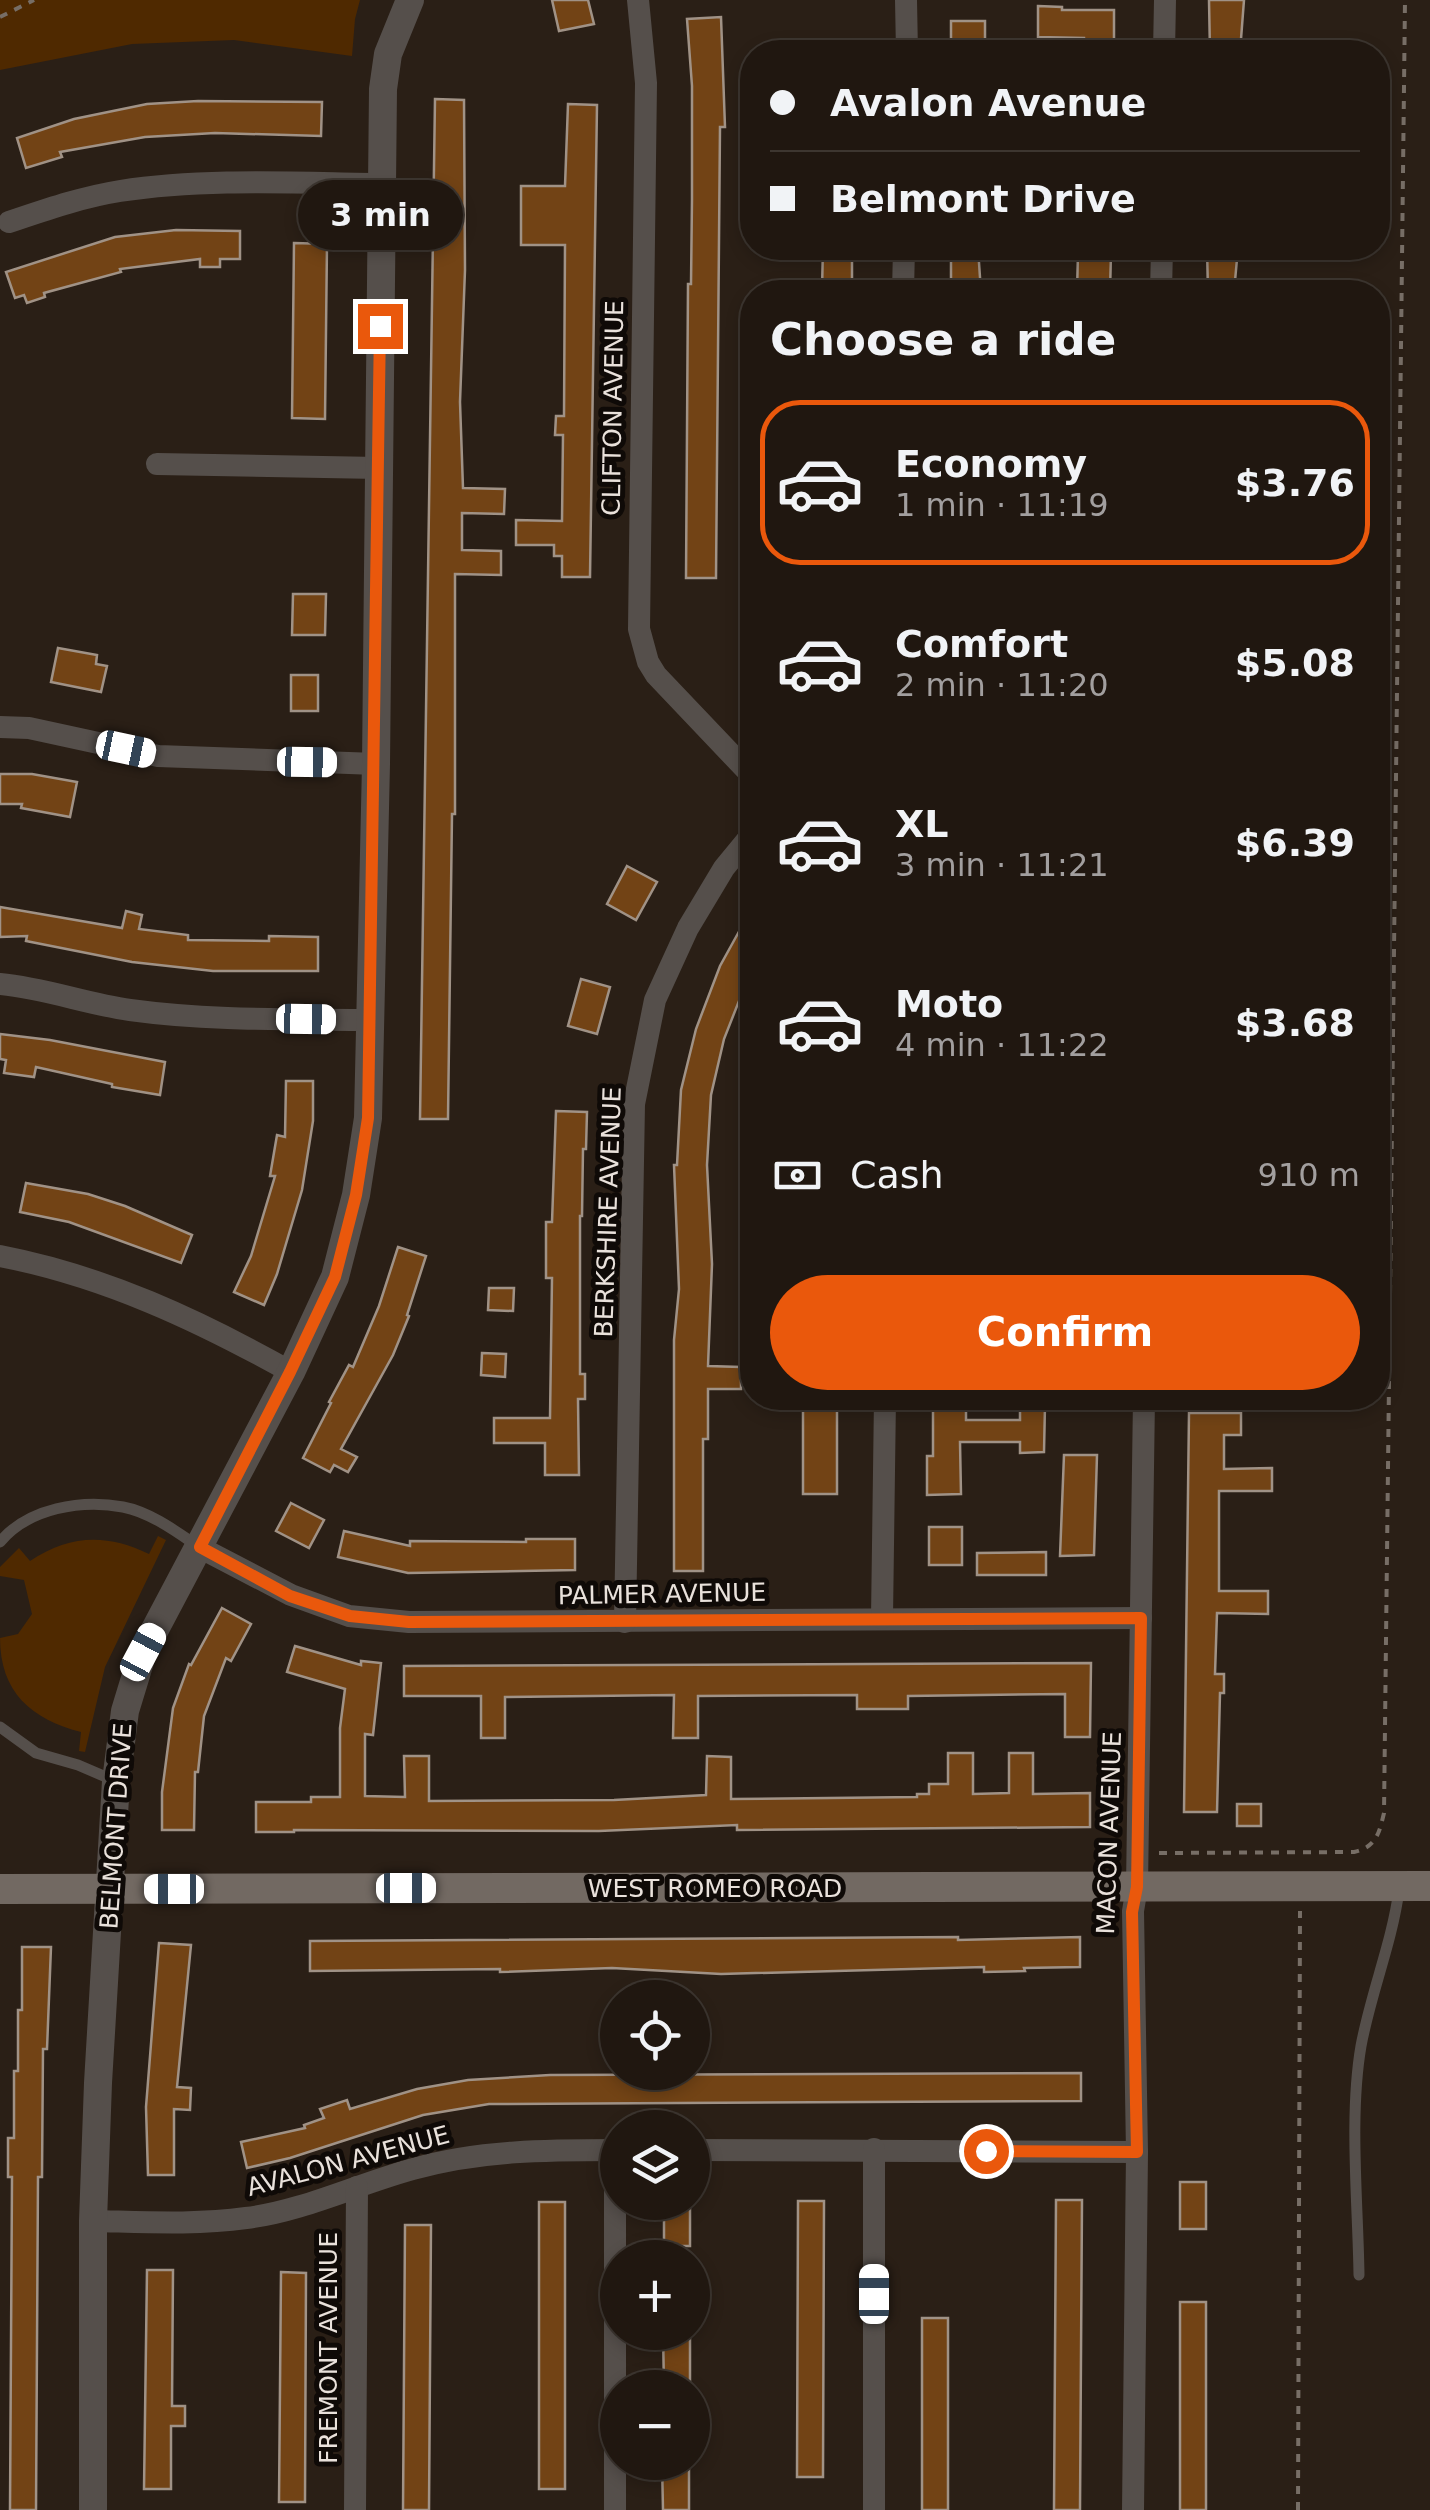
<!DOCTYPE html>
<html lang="en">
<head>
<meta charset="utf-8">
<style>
  :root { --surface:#201710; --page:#282019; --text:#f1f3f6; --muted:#a29f9f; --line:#3d3630; --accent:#ea580c }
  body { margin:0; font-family:"DejaVu Sans",sans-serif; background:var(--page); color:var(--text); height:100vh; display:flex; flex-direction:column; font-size:38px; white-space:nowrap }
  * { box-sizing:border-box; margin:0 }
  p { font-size:32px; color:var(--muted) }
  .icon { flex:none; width:55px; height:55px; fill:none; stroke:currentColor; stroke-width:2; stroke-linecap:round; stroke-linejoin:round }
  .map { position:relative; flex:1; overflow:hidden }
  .panel { position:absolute; left:740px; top:280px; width:650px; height:1130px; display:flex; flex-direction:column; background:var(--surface); border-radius:40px; box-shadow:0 5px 15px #0003,0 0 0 2px var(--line) }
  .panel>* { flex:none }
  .hud { position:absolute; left:740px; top:40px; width:650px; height:220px; border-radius:40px; box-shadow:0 5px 15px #0003,0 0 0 2px var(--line); display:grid; align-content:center; height:220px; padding:0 30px; background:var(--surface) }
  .controls { position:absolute; left:600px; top:1980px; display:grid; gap:20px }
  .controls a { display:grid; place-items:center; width:110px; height:110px; border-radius:50%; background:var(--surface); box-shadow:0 5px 15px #0003,0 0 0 2px var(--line); font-size:50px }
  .end { position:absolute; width:45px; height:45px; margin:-22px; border:12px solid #ea580c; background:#fff; box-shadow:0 0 0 5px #fff }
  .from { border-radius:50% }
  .bubble { position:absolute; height:70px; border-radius:35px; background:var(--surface); box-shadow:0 5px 15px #0003,0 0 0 2px var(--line); font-size:32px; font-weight:700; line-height:70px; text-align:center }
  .car { position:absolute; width:30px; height:60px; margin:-30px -15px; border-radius:12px; box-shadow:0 0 8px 2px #0007; background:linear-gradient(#fff 24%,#345 0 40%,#fff 0 76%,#345 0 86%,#fff 0) }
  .hud b { display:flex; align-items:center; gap:35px; height:95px; font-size:38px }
  .hud b+b { border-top:2px solid var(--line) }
  .hud i { width:25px; height:25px; background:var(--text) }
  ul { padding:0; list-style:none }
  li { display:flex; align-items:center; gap:30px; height:165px; margin:0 20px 15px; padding:0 10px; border:5px solid transparent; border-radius:40px }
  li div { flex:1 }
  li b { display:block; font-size:38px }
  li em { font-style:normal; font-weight:700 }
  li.active { border-color:var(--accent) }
  li>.icon { width:90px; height:90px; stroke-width:1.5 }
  h2 { padding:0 30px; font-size:45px; line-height:120px }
  .pay { display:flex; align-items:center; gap:25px; height:110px; padding:0 30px; font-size:38px }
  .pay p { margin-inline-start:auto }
  .button { display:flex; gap:20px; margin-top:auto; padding:20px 30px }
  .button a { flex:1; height:115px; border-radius:60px; background:var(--accent); color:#fff; font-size:40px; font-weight:700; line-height:115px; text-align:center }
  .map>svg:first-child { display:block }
</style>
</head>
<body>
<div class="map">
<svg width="1430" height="2510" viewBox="0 0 1430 2510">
  <rect width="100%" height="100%" fill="#2a1f16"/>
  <!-- green -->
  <g fill="#4f2900">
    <path d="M0 0H360L355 19 352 56 234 40 132 44 0 70Z"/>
    <path d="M158 1536 166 1540 105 1667 85 1752 79 1751 81 1732C31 1719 0 1692 0 1638L18 1634 32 1614 24 1580 0 1576V1567L19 1548 30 1561C69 1535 106 1533 149 1554Z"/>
  </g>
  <!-- building -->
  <g fill="#724315" stroke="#a09286" stroke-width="2.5">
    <path d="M552 0H588L594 24 559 31Z"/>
    <path d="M1209 0H1244L1240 52H1210Z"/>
    <path d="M1038 6 1062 7V10H1114V52H1084V38L1038 37Z"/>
    <path d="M721 17 725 127H720L716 578H686L688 284H691L692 199V86L687 19Z"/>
    <rect x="951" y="21" width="34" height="31"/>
    <path d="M435 99 464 100 465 270 460 402 463 488 505 489 504 514 462 513V550L501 551V575L455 574V814H452L448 1119H420Z"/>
    <path d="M198 101 322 102 321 136 215 133 145 137 60 152 62 157 26 168 17 138 74 119 147 104Z"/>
    <path d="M568 104 597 105 590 577H562V556H554V545H516V520L562 521 563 435H555L556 416H564L565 245H521V186H565Z"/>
    <path d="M176 230 240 231V259H220V267H200V259L120 269 121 272 44 293 45 297 27 303 24 295 15 298 6 272 115 237Z"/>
    <path d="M294 243 327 244 325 419 292 418Z"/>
    <path d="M823 248H852V289H822Z"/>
    <path d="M951 248H978L981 292H951Z"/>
    <path d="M1207 248H1238L1234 292H1208Z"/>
    <path d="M1078 253H1111L1110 292H1077Z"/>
    <path d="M293 594H326L325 635H292Z"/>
    <path d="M58 648 97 655 96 664 107 666 101 692 51 682Z"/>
    <rect x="291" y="675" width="27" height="36"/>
    <path d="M0 774H32L77 782 70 817 21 808 22 804H0Z"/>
    <path d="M627 866 657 882 636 920 607 904Z"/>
    <path d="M0 907 122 928 126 911 142 915 139 929 188 935V940L269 941V936L318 937V971H213L132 962 26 941 27 936 0 937Z"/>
    <path d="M752 908V968L724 1039 711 1095 707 1165 712 1264 708 1366 741 1367V1389H708V1439H703V1571H674V1340L679 1289 674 1165H677L681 1090 696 1029 720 966Z"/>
    <path d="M581 979 610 987 597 1034 568 1026Z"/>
    <path d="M0 1034 50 1040 165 1062 160 1095 112 1087V1084L36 1067 34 1077 4 1073 6 1060 0 1059Z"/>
    <path d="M286 1081H313V1121L302 1190 277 1274 264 1305 234 1292 251 1256 275 1176H270L277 1135 285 1137Z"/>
    <path d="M556 1111 587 1112 586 1149H583L582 1216H580V1374H585V1399H578L579 1475H545V1443H494V1418H550L552 1278H546V1222H552Z"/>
    <path d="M26 1183 88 1194 125 1206 192 1235 181 1263 69 1222 20 1212Z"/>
    <path d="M398 1247 426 1256 407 1315 409 1316 393 1355 341 1449 357 1457 348 1472 334 1465 330 1472 303 1458 331 1403 329 1402 349 1365 353 1367 379 1306Z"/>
    <path d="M489 1288H514L513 1311 488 1310Z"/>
    <path d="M482 1353 506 1354 505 1377 481 1375Z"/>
    <path d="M933 1398H966V1420H1020V1405H1045L1044 1452 1020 1453V1442H960L961 1494 927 1495V1456H933Z"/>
    <rect x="803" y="1404" width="34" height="90"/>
    <path d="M1189 1413H1241V1435H1224V1469L1272 1468V1491H1219V1591H1268V1614L1217 1613 1215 1674H1224V1693H1220L1217 1812H1184Z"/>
    <path d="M1064 1455H1097L1094 1555 1060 1556Z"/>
    <path d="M291 1503 324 1520 309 1548 276 1531Z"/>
    <rect x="929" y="1527" width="33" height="38"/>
    <path d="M344 1531 410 1546V1541L526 1542V1539H575V1570L408 1573 338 1557Z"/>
    <path d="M1046 1552V1575H977V1553Z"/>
    <path d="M222 1608 251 1624 231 1661 226 1658 204 1716 198 1772H195L194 1830H162V1792L173 1708 189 1664 191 1665Z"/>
    <path d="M295 1646 361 1665V1661L381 1663 373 1735 365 1734V1796L405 1797 404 1756H429V1801L614 1800 706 1795 707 1756 731 1757V1799L917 1797V1794H929V1784H948V1753H973V1794L1009 1793V1753H1033V1794L1090 1793V1827L737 1830V1825L599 1831 294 1830V1832H256V1802H311V1797H340V1728L345 1689 287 1672Z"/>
    <path d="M1091 1663 1090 1737H1065V1694L908 1696V1709H857V1695L698 1696V1738H673L674 1695 505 1697V1738H481V1696H404V1666Z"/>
    <rect x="1237" y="1804" width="24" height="22"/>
    <path d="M958 1937V1940L1080 1937V1967L1024 1968 1025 1971 984 1972V1967L721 1974 612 1968 500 1972V1969L310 1971V1941Z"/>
    <path d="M159 1943 191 1945 177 2087 191 2088 190 2110 174 2109V2175H148L146 2107Z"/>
    <path d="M22 1947H51L47 2049H43L42 2177H38L36 2510H10L12 2177H8V2138H14V2071H18V2010H22Z"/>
    <path d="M1081 2073V2101L489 2104 423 2115 290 2158 247 2168 241 2142 305 2128 304 2125 324 2118 320 2109 347 2100 350 2109 417 2089 468 2080 550 2075Z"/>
    <rect x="1180" y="2182" width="26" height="47"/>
    <path d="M1056 2200H1082L1080 2510H1054Z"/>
    <path d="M798 2201H824L823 2477H797Z"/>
    <rect x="539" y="2202" width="26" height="287"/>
    <rect x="664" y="2202" width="26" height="44"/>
    <path d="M405 2225H431L429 2510H403Z"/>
    <path d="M147 2270H173L172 2406H185V2426H171V2489H144Z"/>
    <path d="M281 2272 306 2273 305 2502H279Z"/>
    <rect x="1180" y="2302" width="26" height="208"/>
    <rect x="922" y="2318" width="26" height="192"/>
    <path d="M663 2332H690V2388H664Z"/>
    <path d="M662 2462H689V2510H663Z"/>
  </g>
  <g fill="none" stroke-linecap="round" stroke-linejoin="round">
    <!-- path -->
    <g stroke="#776e66" stroke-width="4" stroke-dasharray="8 8" stroke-linecap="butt">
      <path d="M0 17 34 0"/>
      <path d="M1159 1853 1354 1852C1376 1847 1379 1834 1384 1813L1405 0"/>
      <path d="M1298 2510 1300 1911"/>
    </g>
    <!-- service -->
    <g stroke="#554f4b" stroke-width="11">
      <path d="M0 1542C28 1508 82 1499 123 1507 150 1512 177 1532 199 1547"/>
      <path d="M0 1727 36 1753 78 1765 113 1780"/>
      <path d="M1359 2275C1358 2203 1349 2116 1361 2046 1371 1992 1392 1943 1399 1890"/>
    </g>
    <!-- minor -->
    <g stroke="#554f4b" stroke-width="22">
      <path d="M638 0 646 83 639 629 648 662 656 675 752 776"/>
      <path d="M906 0 907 52"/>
      <path d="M1164 52 1165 0"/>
      <path d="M9 222C45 210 82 197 120 191 206 178 295 183 381 184"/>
      <path d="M903 292 904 248"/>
      <path d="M1161 292 1162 248"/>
      <path d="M157 464 379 468"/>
      <path d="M0 727 29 728 158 756 376 764"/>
      <path d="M0 984C45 988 86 1004 130 1010 210 1021 290 1019 371 1020"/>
      <path d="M0 1256C104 1276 198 1320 291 1372"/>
      <path d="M199 1547 291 1595 349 1616 409 1622 1141 1618"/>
      <path d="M882 1618 885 1398"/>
      <path d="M625 1622 634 1104 655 1000 688 928 724 868 752 834"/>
      <path d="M615 2150V2510"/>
      <path d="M692 2150 1137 2152"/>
      <path d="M93 2221C144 2222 196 2225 246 2218 303 2211 358 2184 413 2169 480 2150 549 2150 618 2150"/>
      <path d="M355 2510 357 2187"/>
      <path d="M874 2510V2149"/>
      <path d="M1133 2510 1137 2152 1133 1911 1137 1887 1144 1398"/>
    </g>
    <!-- tertiary -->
    <path stroke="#554f4b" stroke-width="28" d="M93 2510V2221L98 2083 116 1781 125 1711 143 1652 291 1372 335 1277 356 1195 368 1118 376 764 383 89 388 54 410 0"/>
    <!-- secondary -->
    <path stroke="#726962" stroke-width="30" d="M0 1889 1430 1886"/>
  </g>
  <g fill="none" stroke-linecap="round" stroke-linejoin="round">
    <!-- route -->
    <path stroke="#ea580c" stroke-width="12" d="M380 326 368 1118 356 1195 335 1277 290 1372 200 1547 290 1596 350 1616 409 1622 1141 1618 1137 1887 1132 1912 1137 2152 986 2151"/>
  </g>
  <g text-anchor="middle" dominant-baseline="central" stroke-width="10" stroke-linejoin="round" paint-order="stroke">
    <!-- street labels -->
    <g font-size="25" fill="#e9e1db" stroke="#0f0a07">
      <text transform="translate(613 408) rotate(-89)">CLIFTON AVENUE</text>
      <text transform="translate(608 1212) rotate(-88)">BERKSHIRE AVENUE</text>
      <text transform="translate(662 1594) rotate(-1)">PALMER AVENUE</text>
      <text transform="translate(116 1826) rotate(-86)">BELMONT DRIVE</text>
      <text transform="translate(1109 1833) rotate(-88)">MACON AVENUE</text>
      <text x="715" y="1888">WEST ROMEO ROAD</text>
      <text transform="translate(348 2161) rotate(-15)">AVALON AVENUE</text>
      <text transform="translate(328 2348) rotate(-90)">FREMONT AVENUE</text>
    </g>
  </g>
</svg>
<div class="controls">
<a><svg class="icon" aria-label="locate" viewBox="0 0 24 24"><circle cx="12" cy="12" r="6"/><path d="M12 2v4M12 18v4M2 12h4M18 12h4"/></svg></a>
<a><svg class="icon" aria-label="layers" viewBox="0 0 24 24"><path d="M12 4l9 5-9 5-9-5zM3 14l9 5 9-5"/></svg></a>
<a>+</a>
<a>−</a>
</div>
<i class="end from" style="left:986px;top:2151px"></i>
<i class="end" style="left:380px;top:326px"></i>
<div class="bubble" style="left:298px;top:180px;width:165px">3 min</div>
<i class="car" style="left:126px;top:749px;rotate:102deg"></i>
<i class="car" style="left:307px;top:762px;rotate:91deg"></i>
<i class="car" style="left:306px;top:1019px;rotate:91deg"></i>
<i class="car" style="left:143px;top:1652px;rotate:28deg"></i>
<i class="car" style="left:406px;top:1888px;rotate:90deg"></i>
<i class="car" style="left:174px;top:1889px;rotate:270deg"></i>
<i class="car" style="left:874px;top:2294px;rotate:0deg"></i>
<div class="hud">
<b><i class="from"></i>Avalon Avenue</b>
<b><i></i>Belmont Drive</b>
</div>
<section class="panel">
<h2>Choose a ride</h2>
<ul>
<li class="active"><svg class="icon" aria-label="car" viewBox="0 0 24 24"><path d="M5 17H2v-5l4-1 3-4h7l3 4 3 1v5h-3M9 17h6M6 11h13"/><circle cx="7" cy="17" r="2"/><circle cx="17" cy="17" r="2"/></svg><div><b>Economy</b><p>1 min · 11:19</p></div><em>$3.76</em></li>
<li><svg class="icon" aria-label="car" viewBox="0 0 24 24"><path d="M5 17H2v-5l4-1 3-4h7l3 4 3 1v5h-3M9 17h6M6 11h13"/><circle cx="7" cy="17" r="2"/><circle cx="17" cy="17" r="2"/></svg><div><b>Comfort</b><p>2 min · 11:20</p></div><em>$5.08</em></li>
<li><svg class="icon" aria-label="car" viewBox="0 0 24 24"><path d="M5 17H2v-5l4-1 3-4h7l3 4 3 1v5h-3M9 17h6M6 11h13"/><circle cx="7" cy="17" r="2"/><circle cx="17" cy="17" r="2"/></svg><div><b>XL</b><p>3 min · 11:21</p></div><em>$6.39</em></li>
<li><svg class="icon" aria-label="car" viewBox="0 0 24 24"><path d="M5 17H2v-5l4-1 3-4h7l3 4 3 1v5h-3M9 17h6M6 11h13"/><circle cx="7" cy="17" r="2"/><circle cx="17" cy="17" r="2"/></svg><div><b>Moto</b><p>4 min · 11:22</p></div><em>$3.68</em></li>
</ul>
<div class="pay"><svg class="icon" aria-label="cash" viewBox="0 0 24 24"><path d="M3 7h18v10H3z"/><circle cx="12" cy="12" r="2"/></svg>Cash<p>910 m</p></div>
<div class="button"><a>Confirm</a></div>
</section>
</div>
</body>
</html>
